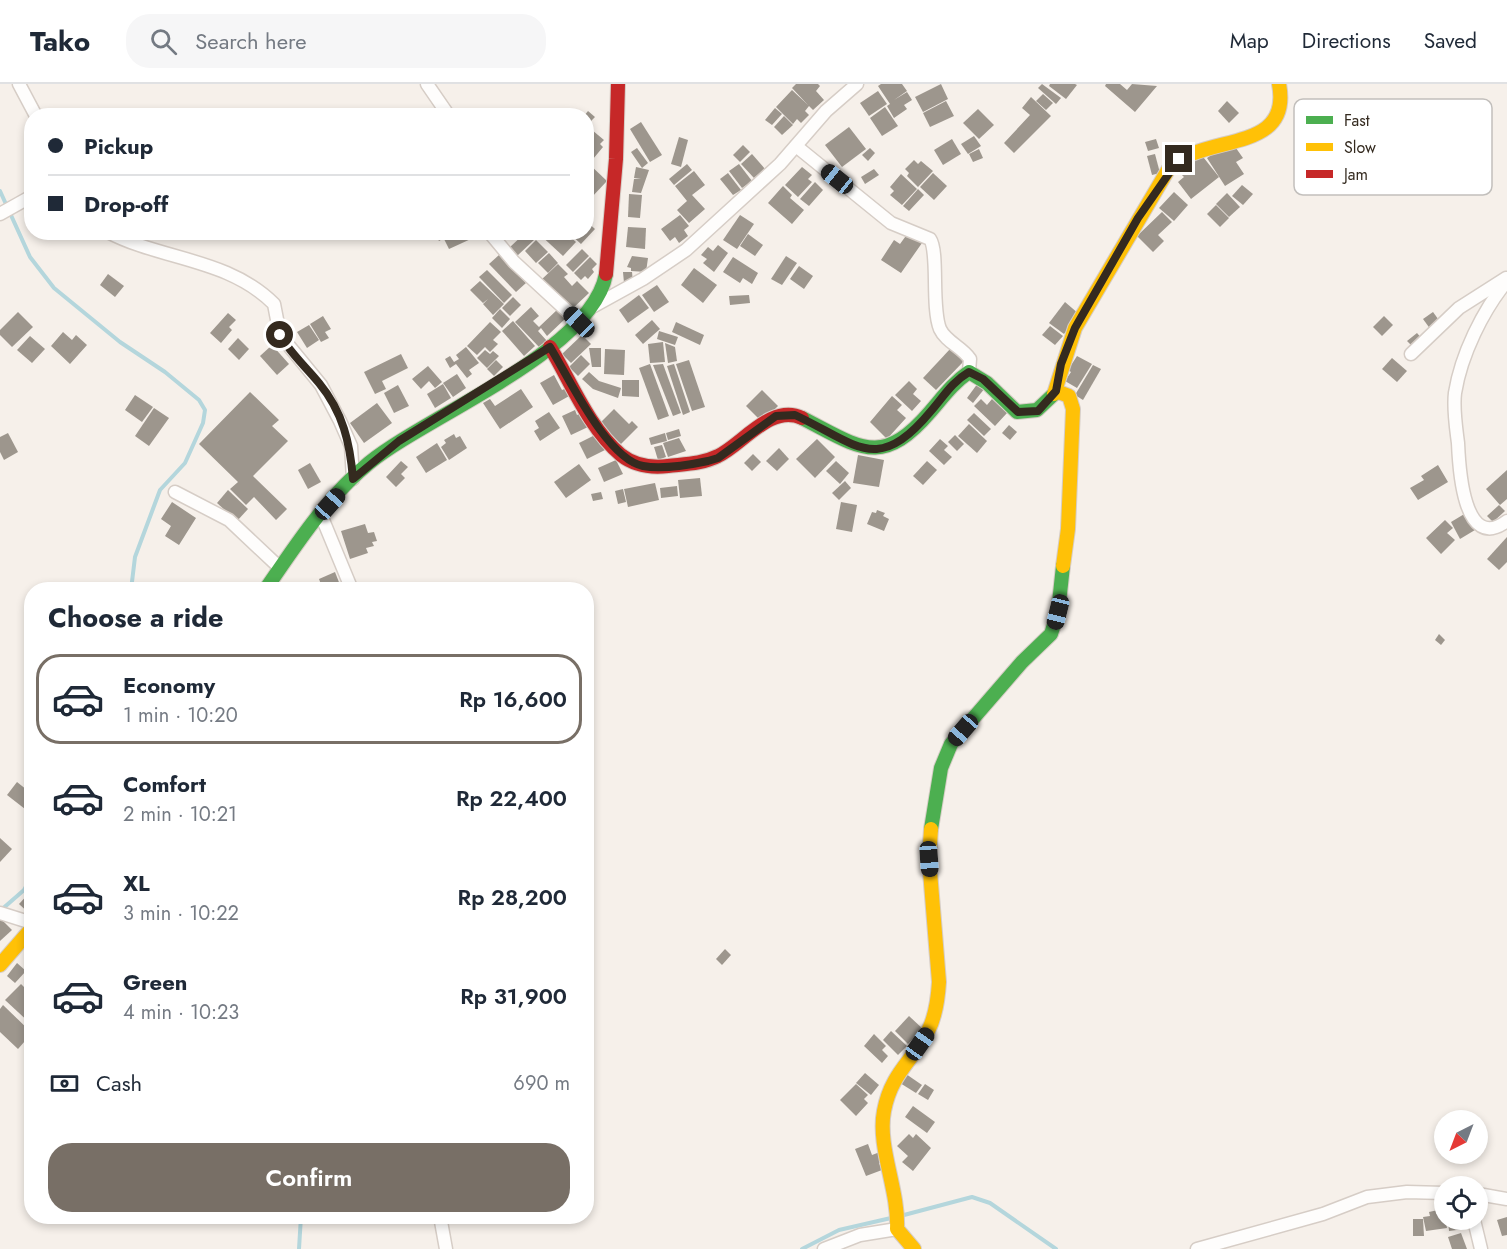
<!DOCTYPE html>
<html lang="en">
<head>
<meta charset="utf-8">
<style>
  :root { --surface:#fff; --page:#f6f6f7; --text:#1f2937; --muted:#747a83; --line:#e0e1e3; --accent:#786f66 }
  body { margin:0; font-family:Jost,sans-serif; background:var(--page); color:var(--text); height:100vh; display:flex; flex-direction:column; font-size:22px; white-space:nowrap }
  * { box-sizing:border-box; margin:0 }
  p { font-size:20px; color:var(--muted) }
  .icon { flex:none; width:33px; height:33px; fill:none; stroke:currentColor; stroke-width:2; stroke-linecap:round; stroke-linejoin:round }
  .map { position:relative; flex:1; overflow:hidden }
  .details { position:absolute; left:24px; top:498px; width:570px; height:642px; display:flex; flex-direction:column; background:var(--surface); border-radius:24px; box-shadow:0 3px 9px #0003 }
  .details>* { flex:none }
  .banner { position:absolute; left:24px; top:24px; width:570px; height:132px; border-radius:24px; box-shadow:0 3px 9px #0003; display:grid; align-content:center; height:132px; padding:0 24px; background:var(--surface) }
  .needle { width:39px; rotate:222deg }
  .tools { position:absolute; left:1434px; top:1026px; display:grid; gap:12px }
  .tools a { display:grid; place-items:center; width:54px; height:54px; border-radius:50%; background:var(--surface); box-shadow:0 3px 9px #0003; font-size:30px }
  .end { position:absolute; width:27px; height:27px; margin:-14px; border:8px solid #342a1f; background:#fff; box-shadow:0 0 0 3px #fff }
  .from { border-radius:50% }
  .car { position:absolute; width:18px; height:36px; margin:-18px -9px; border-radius:8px; box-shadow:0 0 4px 2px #0007; background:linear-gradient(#222 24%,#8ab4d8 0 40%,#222 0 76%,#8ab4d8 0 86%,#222 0) }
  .banner b { display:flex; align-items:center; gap:21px; height:57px; font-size:22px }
  .banner b+b { border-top:2px solid var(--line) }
  .banner i { width:15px; height:15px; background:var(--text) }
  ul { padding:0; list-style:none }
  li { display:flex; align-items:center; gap:18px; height:90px; margin:0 12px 9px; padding:0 12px; border:3px solid transparent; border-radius:24px }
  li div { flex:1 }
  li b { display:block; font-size:22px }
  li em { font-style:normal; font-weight:600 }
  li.current { border-color:var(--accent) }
  li>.icon { width:54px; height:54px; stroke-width:1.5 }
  h2 { padding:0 24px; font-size:27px; line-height:72px }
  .pay { display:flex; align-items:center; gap:15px; height:66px; padding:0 24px; font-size:22px }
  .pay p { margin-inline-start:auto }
  .button { display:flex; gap:12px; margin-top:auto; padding:12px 24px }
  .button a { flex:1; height:69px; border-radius:24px; background:var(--accent); color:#fff; font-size:24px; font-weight:600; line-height:69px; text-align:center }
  header { display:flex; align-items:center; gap:36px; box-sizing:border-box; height:84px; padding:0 30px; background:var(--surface); border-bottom:2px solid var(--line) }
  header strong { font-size:28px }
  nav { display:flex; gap:33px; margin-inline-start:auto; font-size:21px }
  .search { width:420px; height:54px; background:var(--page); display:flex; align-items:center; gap:15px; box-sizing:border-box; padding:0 21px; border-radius:24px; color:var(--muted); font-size:22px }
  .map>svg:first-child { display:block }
</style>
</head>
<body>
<header>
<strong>Tako</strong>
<div class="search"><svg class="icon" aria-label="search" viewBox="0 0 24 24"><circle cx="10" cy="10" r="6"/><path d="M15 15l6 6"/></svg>Search here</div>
<nav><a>Map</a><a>Directions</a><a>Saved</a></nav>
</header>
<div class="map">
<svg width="1507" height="1165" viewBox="0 0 1507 1165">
  <rect width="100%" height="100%" fill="#f6f0ea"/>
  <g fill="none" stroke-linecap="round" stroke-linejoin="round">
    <!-- stream -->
    <g stroke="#b4d6dc" stroke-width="4">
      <path d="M0 107 30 173 54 204 120 258 165 288 199 316 205 326 203 339 185 379 160 406 135 473 131 506"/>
      <path d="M0 827 24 806 32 792"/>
      <path d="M904 1131 972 1113 990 1119 1056 1165"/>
      <path d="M299 1165 301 1132"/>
      <path d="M802 1165 839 1146 891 1134"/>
    </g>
  </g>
  <!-- building -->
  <g fill="#9d968d">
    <path d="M796 0H818L820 2 816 7 824 16 813 26 809 22 805 27 809 31 801 39 797 35 793 40 776 23 792 6 808 21 792 4Z"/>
    <path d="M881 0H902L907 7 894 16 907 8 912 16 904 21 907 25 894 34 887 22 890 20 878 2Z"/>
    <path d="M941 0 948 15 923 28 915 13Z"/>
    <path d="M1042 0 1061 14 1056 20 1038 4Z"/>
    <path d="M1050 0H1075L1077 1 1066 15 1049 2Z"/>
    <path d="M1106 0H1120L1127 6 1132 0 1157 2 1135 28 1105 2Z"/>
    <path d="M878 7 887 20 869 32 860 19Z"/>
    <path d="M1043 10 1053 19 1046 26 1036 17Z"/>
    <path d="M1031 13 1051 32 1014 69 1004 59 1030 31 1022 24Z"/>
    <path d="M946 17 954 32 930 43 923 29Z"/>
    <path d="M1227 17 1239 29 1229 39 1218 27Z"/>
    <path d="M885 23 898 42 882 52 870 34Z"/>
    <path d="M775 24 782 30 772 41 765 36Z"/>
    <path d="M978 25 994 41 979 55 963 39Z"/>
    <path d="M588 27 595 33 589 39 586 32H584Z"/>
    <path d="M784 32 793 41 782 51 774 43Z"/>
    <path d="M641 38 662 71 650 78 630 45Z"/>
    <path d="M586 41 604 56 600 60 603 63 593 75 586 69Z"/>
    <path d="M849 43 866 65 842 83 825 61Z"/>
    <path d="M974 52 981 62 968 70 961 60Z"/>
    <path d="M679 53 688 56 681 83 671 80Z"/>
    <path d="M952 55 961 70 943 81 934 66Z"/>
    <path d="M1156 55 1159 64 1148 67 1145 58Z"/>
    <path d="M1231 57 1243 74 1236 78 1244 90 1225 102 1207 74Z"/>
    <path d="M743 61 750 68 740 78 733 71Z"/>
    <path d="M637 64 648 79 642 84 631 68Z"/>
    <path d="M870 64 875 69 868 77 862 71Z"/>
    <path d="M979 65 983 74 973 78 969 70Z"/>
    <path d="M1200 69 1219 93 1191 115 1178 98 1184 93 1178 87Z"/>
    <path d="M752 70 765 85 754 94 741 80Z"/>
    <path d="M1155 70 1160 89 1152 91 1147 72Z"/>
    <path d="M914 76 918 80 921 77 933 87 918 103 907 92 909 89 905 85Z"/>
    <path d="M588 79 607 97 591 114 586 110Z"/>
    <path d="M687 80 692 86 674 101 669 95Z"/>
    <path d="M739 80 752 97 742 104 729 87Z"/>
    <path d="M636 83 649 86 641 109 632 108 634 95H641L634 94Z"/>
    <path d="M802 83 812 91 808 95 812 98 798 113 785 101Z"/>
    <path d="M874 85 879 91 865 100 861 93Z"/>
    <path d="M694 87 705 101 692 111 705 125 689 139 677 126 687 117 675 102Z"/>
    <path d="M728 89 741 106 733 111 720 95Z"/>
    <path d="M933 89 947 102 934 116 920 103Z"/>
    <path d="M901 90 917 105 902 121 890 111 894 107 890 103Z"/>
    <path d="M815 98 823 106 809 122 800 115Z"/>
    <path d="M1242 101 1253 110 1243 121 1232 112Z"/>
    <path d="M783 102 792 111 790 114 804 126 792 140 768 119Z"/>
    <path d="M918 105 924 111 909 127 903 122Z"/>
    <path d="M1174 108 1188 121 1174 137 1159 124Z"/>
    <path d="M1227 109 1240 123 1229 133 1216 120Z"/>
    <path d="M629 110 642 111 640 134 628 133Z"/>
    <path d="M1216 121 1229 134 1220 143 1207 130Z"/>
    <path d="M1162 128 1172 138 1158 151 1164 157 1153 168 1137 152Z"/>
    <path d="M680 131 689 142 684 146 688 152 679 159 675 153 670 157 661 145Z"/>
    <path d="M740 131 754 140 737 165 723 156Z"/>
    <path d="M586 137 595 145 581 160 568 148H586Z"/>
    <path d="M628 143 646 144 645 165 626 163Z"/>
    <path d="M434 148H443L446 153 439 157Z"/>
    <path d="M458 148H470L473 154 449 165 444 155Z"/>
    <path d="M526 148 535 155 517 172 509 164Z"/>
    <path d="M537 148H565L576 158 563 172Z"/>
    <path d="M908 149 922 159 901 189 881 176 894 156 900 160Z"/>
    <path d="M748 150 763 161 755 172 740 162Z"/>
    <path d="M536 156 548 168 536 179 525 167Z"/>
    <path d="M718 161 728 169 714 188 703 179 707 175 701 171 708 163 713 167Z"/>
    <path d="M582 165 589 172 573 188 566 181Z"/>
    <path d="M549 169 558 179 548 189 538 179Z"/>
    <path d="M499 171 526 199 516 208 489 180Z"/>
    <path d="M632 172 648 174 646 188 631 187V184L627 183Z"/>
    <path d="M786 172 797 179 782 201 771 195Z"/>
    <path d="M590 173 597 180 592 185 594 188 588 195 585 192 581 196 574 189Z"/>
    <path d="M733 173 758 189 752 200 743 194 740 199 723 188Z"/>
    <path d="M558 180 568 190 564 193 572 202 577 197 589 209 571 226 540 197Z"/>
    <path d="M799 182 813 192 804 205 790 195Z"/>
    <path d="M694 184 717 201 703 219 681 201Z"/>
    <path d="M487 186 512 211 504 219 479 193Z"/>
    <path d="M623 188H632L633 198 624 199Z"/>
    <path d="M108 190 124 202 115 213 100 201Z"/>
    <path d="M480 197 504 220 493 231 483 220 488 215 483 219 470 206Z"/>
    <path d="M657 201 669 218 654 228 642 211Z"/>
    <path d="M639 211 649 224 628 239 619 226Z"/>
    <path d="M749 211 750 219 730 221 729 212Z"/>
    <path d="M513 213 521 221 510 232 502 224Z"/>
    <path d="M1065 218 1079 230 1064 250 1049 239Z"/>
    <path d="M531 223 539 232 533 237 539 243 558 225 566 234 547 252 541 244 538 247 547 257 539 263 515 238Z"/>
    <path d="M500 225 510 235 502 244 492 234Z"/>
    <path d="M18 228 33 243 12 263 0 251V246Z"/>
    <path d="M1433 228 1441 239 1431 246 1423 235Z"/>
    <path d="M228 229 236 236 229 243 232 246 221 259 210 249Z"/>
    <path d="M323 232 331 245 325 248 329 254 321 258 310 240Z"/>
    <path d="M1384 232 1393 241 1382 252 1373 243Z"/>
    <path d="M652 236 660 245 643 260 635 251Z"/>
    <path d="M513 237 535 262 524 272 502 247Z"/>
    <path d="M490 238 501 248 493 256 498 260 490 268 485 263 477 271 467 262Z"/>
    <path d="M676 238 704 251 700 261 672 248Z"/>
    <path d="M309 241 319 256 307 264 297 248Z"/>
    <path d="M1050 242 1063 252 1055 261 1042 251Z"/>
    <path d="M659 247 678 253 675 261 657 255Z"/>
    <path d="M63 248 72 256 76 251 87 261 70 280 51 262Z"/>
    <path d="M1417 249 1422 255 1413 263 1407 257Z"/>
    <path d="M582 251 591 260 571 279 562 270Z"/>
    <path d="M30 252 45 265 32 279 17 266Z"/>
    <path d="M238 254 249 265 239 276 228 265Z"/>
    <path d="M663 258 665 278 650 279 648 260Z"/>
    <path d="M665 259 675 263 677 277 668 279Z"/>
    <path d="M272 261 289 280 277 291 260 272Z"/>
    <path d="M466 263 479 279 469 286 472 290 467 294 456 280 450 284 445 275 450 272 454 278 459 275 456 271Z"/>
    <path d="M589 264H601V283H592Z"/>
    <path d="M951 264 964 277 936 306 923 294Z"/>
    <path d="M605 265 625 266 624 291 604 290Z"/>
    <path d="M485 266 490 270 493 267 499 272 487 284 477 274Z"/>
    <path d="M401 270 408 284 382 297 386 305 375 310 364 288Z"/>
    <path d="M581 271 590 280 578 292 569 283Z"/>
    <path d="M1077 272 1092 280 1077 304 1065 297 1071 288 1068 286Z"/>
    <path d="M1392 274 1407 287 1397 298 1382 285Z"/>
    <path d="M496 276 503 283 494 292 487 285Z"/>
    <path d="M689 276 705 323 692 327 676 280Z"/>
    <path d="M650 280 669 332 658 336 639 284Z"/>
    <path d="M663 280 681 329 673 332 653 281Z"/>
    <path d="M674 280 690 328 683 331 667 282Z"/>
    <path d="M1093 281 1101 285 1083 316 1075 311Z"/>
    <path d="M428 282 442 298 435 304 429 297 421 305 412 295Z"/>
    <path d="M589 288 599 297 621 304 618 314 593 305 582 295Z"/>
    <path d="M457 290 466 304 453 313 443 299Z"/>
    <path d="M554 291 562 306 567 304 571 311 553 321 540 299Z"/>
    <path d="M622 296H639V313L622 312Z"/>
    <path d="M909 297 917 305 913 310 921 317 912 327 895 311Z"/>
    <path d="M978 299 985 304 973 319 967 314Z"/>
    <path d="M443 300 451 314 435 324 427 310Z"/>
    <path d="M398 301 409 322 394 329 384 309Z"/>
    <path d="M521 305 533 323 500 345 483 319 490 315 495 322Z"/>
    <path d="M762 306 778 322 762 338 746 322Z"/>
    <path d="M250 308 279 336 272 342 288 357 253 392 287 425 276 436 254 413 246 421 230 405 238 398 199 360Z"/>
    <path d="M135 311 153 323 142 338 125 326Z"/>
    <path d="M892 312 902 321 897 326 906 334 887 355 870 338Z"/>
    <path d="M981 315 987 321 992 315 1007 329 995 342 974 322Z"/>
    <path d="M377 319 392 339 364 359 350 339Z"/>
    <path d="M154 324 169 334 149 362 135 352Z"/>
    <path d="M614 325 629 340 632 337 638 343 621 360 599 340Z"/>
    <path d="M575 326 577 331 581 329 588 343 571 351 562 332Z"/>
    <path d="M549 328 560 344 540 357 534 347 539 344 535 337Z"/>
    <path d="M974 329 991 345 984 352 967 336Z"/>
    <path d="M969 340 987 357 977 369 958 352Z"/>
    <path d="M1009 341 1017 348 1010 356 1002 349Z"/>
    <path d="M679 345 681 352 668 356 666 349Z"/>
    <path d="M8 349 18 368 4 376 0 368V353Z"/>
    <path d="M665 349 667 357 651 361 649 354Z"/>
    <path d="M454 350 456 354 460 352 467 364 449 376 441 363 446 359 444 356Z"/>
    <path d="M597 350 605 366 587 375 579 359Z"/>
    <path d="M955 351 964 360 957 367 948 358Z"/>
    <path d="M679 354 686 367 668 373 663 359Z"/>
    <path d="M817 355 835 373 815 394 796 375Z"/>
    <path d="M940 355 948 362 944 366 952 373 944 381 929 367Z"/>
    <path d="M437 359 447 376 426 389 416 373Z"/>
    <path d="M662 361 666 373 658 376 654 363Z"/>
    <path d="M779 364 789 375 777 387 766 377Z"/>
    <path d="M753 370 761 378 752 387 744 379Z"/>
    <path d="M858 371 884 376 879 403 853 399Z"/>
    <path d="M616 376 623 390 604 398 598 384Z"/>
    <path d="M401 377 408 383 401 390 405 394 396 403 386 393Z"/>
    <path d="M836 377 849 389 840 400 826 387Z"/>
    <path d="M927 377 937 386 923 401 913 392Z"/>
    <path d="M310 379 321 398 308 405 298 386Z"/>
    <path d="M579 380 591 396 566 414 554 398Z"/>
    <path d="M1438 381 1448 398 1418 416 1410 404 1424 396 1421 392Z"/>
    <path d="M1507 386V415L1500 421 1486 405Z"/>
    <path d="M700 394 702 412 680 414 678 396Z"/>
    <path d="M845 397 851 404 839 416 832 409Z"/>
    <path d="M655 399 659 416 628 423 624 405Z"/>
    <path d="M677 402 678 412 661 414 660 404Z"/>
    <path d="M623 405 626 418 618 420 615 407Z"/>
    <path d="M228 406 248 425 237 437 217 419Z"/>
    <path d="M601 408 603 415 593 417 591 410Z"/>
    <path d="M172 418 196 434 179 461 165 452 171 442 161 435Z"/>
    <path d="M841 418 857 421 852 448 836 445Z"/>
    <path d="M1499 421 1505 427 1493 438 1487 432Z"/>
    <path d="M877 426 885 429 883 432 889 435 884 447 867 440 872 428 876 429Z"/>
    <path d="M1466 429 1475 446 1460 455 1451 438Z"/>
    <path d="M1445 436 1453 444 1447 449 1455 456 1441 470 1426 454Z"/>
    <path d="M365 440 368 449 374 448 377 457 372 458 374 462 366 464 368 469 350 475 341 447Z"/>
    <path d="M1507 453V478L1499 486 1487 475Z"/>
    <path d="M335 488 342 506H323L319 495Z"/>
    <path d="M1439 550 1445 556 1441 561 1435 556Z"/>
    <path d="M17 698 32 710V717L25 725 7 711Z"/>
    <path d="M0 754 12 765 0 778Z"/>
    <path d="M32 806V832L19 820Z"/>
    <path d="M0 834 12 846 0 857Z"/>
    <path d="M725 865 731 871 722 881 716 875Z"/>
    <path d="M17 879 26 887 15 899 7 892Z"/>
    <path d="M21 900 32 911V941L5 916Z"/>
    <path d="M3 921 32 949 18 965 0 948V925Z"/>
    <path d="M909 932 923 945 908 960 895 947Z"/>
    <path d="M891 947 907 962 898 971 883 956Z"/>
    <path d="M874 950 886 962 882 966 888 972 882 979 864 962Z"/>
    <path d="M865 989 879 1001 871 1011 856 999Z"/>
    <path d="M906 990 922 1001 916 1009 900 999Z"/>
    <path d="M856 1000 868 1011 864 1015 868 1019 856 1032 840 1016Z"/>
    <path d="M925 1000 934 1006 928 1016 918 1010Z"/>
    <path d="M913 1022 935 1038 927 1049 905 1033Z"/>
    <path d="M909 1050 913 1054 916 1050 931 1064 913 1087 902 1078 908 1072 897 1062Z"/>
    <path d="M868 1060 872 1071 880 1068 884 1077 879 1079 882 1086 866 1092 855 1065Z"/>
    <path d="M1438 1126 1439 1130H1444L1447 1144 1426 1147 1423 1133 1430 1132 1429 1128Z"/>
    <path d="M1507 1133V1151L1502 1152 1497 1136Z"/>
    <path d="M1413 1135H1423L1424 1152H1413Z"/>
    <path d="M1448 1136H1463L1464 1145 1449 1147Z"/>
    <path d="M1461 1149 1467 1165H1452L1448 1153Z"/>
  </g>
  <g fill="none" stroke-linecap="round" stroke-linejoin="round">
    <defs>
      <g id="street">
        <path d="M19 0 36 32"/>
        <path d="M427 0 449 32"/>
        <path d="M796 62 891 139 930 155C939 168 931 223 940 245 946 258 962 263 970 275L969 288"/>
        <path d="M0 130 32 112"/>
        <path d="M108 148C161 176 228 174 274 220L280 251 321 301 340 337 351 362 353 395"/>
        <path d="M489 148 514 178 579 238"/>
        <path d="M1507 197C1483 226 1461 271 1455 309 1453 325 1456 343 1458 359 1459 382 1463 470 1507 437"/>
        <path d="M594 222 643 195 686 166 780 80 826 27 857 0"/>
        <path d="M1411 270 1459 224 1506 194"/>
        <path d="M175 408 229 436 280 484"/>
        <path d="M321 431 352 506"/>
        <path d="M0 829 32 839"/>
        <path d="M1478 1110 1507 1115"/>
        <path d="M440 1132 446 1165"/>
        <path d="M1474 1136 1481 1165"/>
        <path d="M824 1165 860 1151 897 1145"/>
        <path d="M1197 1165 1323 1130 1367 1113 1407 1108 1444 1109"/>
      </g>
      <g id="fast">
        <path d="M802 334C859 363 881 385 930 328 943 313 953 299 969 288L987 299 1017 328 1037 326 1054 310"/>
        <path d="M265 506C296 461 326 414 369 379 428 331 592 267 606 190"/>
        <path d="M931 745 941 684 951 660 1022 578 1051 550 1058 528 1063 482"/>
      </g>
      <g id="slow">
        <path d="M1056 307 1069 312 1073 325 1068 445 1063 482"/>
        <path d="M1054 310 1075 244 1168 86C1200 48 1293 72 1279 0"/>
        <path d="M0 881 32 844"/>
        <path d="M914 1165 897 1145C899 1106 877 1063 884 1027 891 989 913 977 928 947 936 932 938 914 939 898L929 775 931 745"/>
      </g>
      <g id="jam">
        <path d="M606 190 616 75 618 0"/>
        <path d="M550 263C571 298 589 344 621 371 635 382 651 384 668 382 685 380 702 380 718 372 742 361 771 319 802 334"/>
      </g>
    </defs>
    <!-- street casing -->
    <use href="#street" stroke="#d6cdc6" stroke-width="15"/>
    <!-- fast casing -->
    <use href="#fast" stroke="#d6cdc6" stroke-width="16"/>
    <!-- slow casing -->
    <use href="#slow" stroke="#d6cdc6" stroke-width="16"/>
    <!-- jam casing -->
    <use href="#jam" stroke="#d6cdc6" stroke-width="16"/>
    <!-- street -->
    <use href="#street" stroke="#fefdfc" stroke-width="12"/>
    <!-- fast -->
    <use href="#fast" stroke="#4caf50" stroke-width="14"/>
    <!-- slow -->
    <use href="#slow" stroke="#ffc107" stroke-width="14"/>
    <!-- jam -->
    <use href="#jam" stroke="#c62828" stroke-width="14"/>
  </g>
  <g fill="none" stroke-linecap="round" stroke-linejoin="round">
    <!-- route -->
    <path stroke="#342a1f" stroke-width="8" d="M280 251C290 269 306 283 319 299 343 328 350 359 353 395L399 357 550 263C569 294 607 375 643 382 663 386 689 381 708 377L718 374 776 332 795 331C857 360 877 392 931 327 944 312 952 298 969 288L983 295 1018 328 1038 327 1056 307 1061 280 1075 244 1138 134 1179 75"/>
  </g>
  <!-- legend -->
  <rect x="1294" y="15" width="198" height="96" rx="9" fill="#fff" stroke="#c2bfbc" stroke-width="1.5"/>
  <rect x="1306" y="32" width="27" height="8" fill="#4caf50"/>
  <rect x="1306" y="59" width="27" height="8" fill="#ffc107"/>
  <rect x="1306" y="86" width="27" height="8" fill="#c62828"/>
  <g font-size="16" fill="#342a1f">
    <text x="1344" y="42">Fast</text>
    <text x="1344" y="69">Slow</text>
    <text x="1344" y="96">Jam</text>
  </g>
</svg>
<div class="tools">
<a><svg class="needle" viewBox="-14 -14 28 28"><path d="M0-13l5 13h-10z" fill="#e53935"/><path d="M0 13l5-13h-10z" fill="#747a83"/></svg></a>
<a><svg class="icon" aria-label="locate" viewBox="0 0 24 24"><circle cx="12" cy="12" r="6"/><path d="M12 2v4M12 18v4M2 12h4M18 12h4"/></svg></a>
</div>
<i class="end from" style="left:280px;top:251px"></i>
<i class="end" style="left:1179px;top:75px"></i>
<i class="car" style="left:837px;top:95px;rotate:309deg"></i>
<i class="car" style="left:579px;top:238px;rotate:314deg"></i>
<i class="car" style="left:330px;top:420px;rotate:42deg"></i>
<i class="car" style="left:1058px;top:528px;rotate:194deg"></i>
<i class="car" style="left:963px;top:646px;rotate:221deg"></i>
<i class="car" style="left:929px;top:775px;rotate:176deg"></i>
<i class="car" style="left:920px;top:960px;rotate:35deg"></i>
<div class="banner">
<b><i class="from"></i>Pickup</b>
<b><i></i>Drop-off</b>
</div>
<section class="details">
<h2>Choose a ride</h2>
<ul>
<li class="current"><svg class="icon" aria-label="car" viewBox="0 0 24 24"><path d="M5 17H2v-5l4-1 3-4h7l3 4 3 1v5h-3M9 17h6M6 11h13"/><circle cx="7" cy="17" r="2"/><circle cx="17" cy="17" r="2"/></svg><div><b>Economy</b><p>1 min · 10:20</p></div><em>Rp 16,600</em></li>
<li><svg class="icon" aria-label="car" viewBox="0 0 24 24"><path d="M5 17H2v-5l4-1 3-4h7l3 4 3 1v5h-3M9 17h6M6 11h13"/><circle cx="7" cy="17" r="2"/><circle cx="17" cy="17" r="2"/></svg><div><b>Comfort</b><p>2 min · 10:21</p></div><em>Rp 22,400</em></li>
<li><svg class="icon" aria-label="car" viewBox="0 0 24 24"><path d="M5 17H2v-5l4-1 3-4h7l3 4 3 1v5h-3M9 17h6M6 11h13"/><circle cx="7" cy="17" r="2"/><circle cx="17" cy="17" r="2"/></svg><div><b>XL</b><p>3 min · 10:22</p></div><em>Rp 28,200</em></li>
<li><svg class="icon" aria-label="car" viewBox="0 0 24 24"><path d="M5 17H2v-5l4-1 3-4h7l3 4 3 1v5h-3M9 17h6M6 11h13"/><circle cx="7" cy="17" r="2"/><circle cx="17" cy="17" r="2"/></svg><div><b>Green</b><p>4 min · 10:23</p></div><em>Rp 31,900</em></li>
</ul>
<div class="pay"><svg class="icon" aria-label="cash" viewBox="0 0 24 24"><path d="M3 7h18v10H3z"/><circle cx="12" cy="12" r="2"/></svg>Cash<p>690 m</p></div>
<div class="button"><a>Confirm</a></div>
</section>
</div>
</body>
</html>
